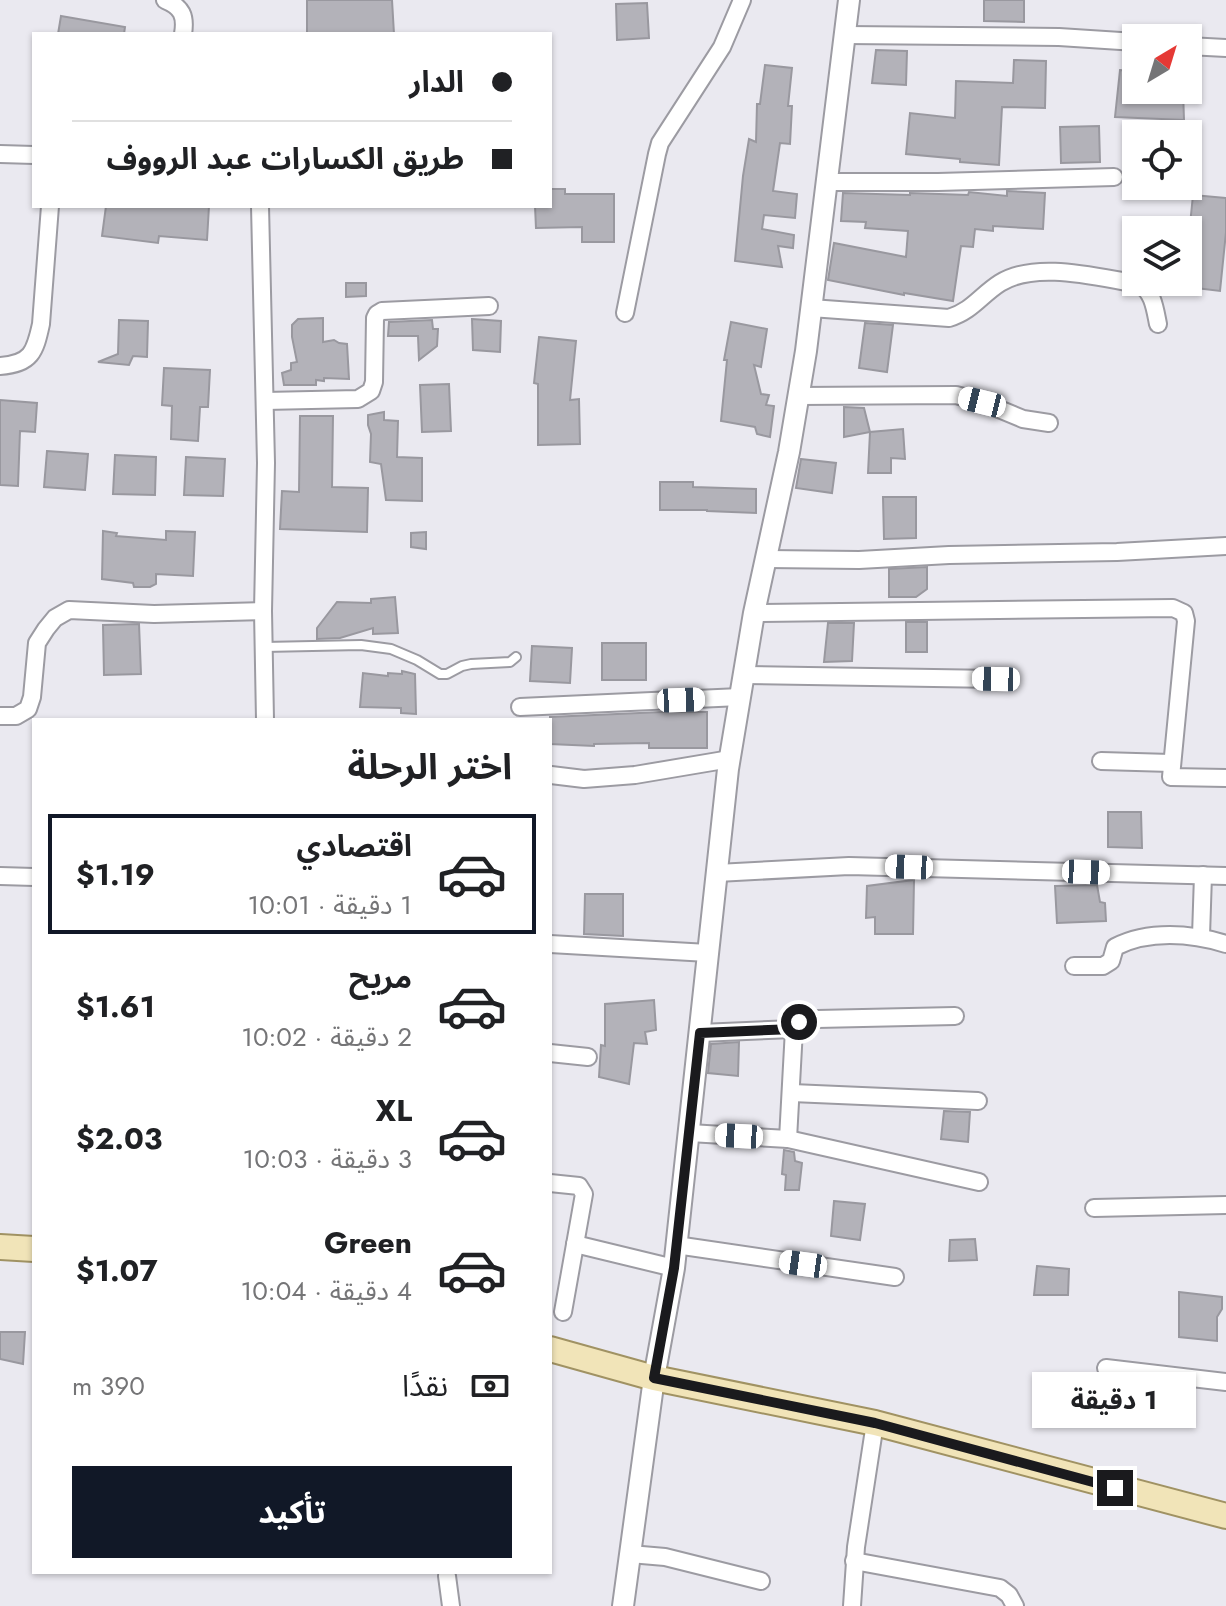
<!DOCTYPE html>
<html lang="ar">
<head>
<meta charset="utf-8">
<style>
  :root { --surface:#fff; --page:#f2f2f2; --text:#202124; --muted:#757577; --line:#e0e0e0; --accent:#111827 }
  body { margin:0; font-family:Jost,"Noto Sans Arabic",sans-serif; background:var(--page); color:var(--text); direction:rtl; height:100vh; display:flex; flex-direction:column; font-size:30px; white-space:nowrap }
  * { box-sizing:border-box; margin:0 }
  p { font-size:26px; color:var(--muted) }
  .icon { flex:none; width:44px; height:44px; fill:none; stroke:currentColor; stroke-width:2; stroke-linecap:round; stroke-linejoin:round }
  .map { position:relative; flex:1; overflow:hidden; direction:ltr }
  .side { position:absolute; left:32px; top:718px; width:520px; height:856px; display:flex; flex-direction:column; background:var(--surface); border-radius:0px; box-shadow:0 2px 6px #0004; direction:rtl }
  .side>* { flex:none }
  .top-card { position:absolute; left:32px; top:32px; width:520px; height:176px; border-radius:0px; box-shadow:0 2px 6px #0004; direction:rtl; display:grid; align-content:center; height:176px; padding:0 40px; background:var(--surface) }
  .needle { width:52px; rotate:38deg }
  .fabs { position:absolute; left:1122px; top:24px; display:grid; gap:16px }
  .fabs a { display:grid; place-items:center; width:80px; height:80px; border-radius:0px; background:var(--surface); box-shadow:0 2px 6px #0004; font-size:40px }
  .end { position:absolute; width:36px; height:36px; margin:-18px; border:10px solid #1a1a1d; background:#fff; box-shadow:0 0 0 4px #fff }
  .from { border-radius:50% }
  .bubble { position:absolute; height:56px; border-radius:0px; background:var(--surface); box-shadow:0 2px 6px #0004; font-size:26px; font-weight:700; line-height:56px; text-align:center; direction:rtl }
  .car { position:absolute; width:24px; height:48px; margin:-24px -12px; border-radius:10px; box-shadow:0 0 6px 2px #0007; background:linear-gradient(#fff 24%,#345 0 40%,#fff 0 76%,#345 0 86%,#fff 0) }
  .top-card b { display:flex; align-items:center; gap:28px; height:76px; font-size:30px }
  .top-card b+b { border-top:2px solid var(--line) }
  .top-card i { width:20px; height:20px; background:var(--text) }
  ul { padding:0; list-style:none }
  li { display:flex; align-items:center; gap:24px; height:120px; margin:0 16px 12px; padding:0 24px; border:4px solid transparent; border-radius:0px }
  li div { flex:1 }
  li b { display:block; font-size:30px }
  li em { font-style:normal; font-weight:700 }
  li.active { border-color:var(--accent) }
  li>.icon { width:72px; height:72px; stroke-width:1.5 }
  h2 { padding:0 40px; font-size:36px; line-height:96px }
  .pay { display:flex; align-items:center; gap:20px; height:88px; padding:0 40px; font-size:30px }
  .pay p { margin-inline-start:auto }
  .cta { display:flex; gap:16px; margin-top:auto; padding:16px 40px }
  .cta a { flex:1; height:92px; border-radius:0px; background:var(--accent); color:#fff; font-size:32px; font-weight:700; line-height:92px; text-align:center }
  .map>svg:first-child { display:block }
</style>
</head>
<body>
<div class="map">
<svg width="1226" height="1606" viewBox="0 0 1226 1606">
  <rect width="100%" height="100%" fill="#eae9f0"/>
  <!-- building -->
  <g fill="#b3b2b9" stroke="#99989f" stroke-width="2">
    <path d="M307 0H392L394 34H307Z"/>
    <path d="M984 0H1024V22L984 21Z"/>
    <path d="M647 3 649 38 617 40 616 4Z"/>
    <path d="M61 16 125 27 124 34H58Z"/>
    <path d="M876 50 907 51 906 85 872 83Z"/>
    <path d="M1014 60 1046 61 1045 108 1002 107 999 165 960 162V159L906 154 910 113 955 118 956 81 1013 83Z"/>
    <path d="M765 65 792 68 788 106H792L790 144 780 143 773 191 797 194 795 218 764 215 762 229 794 235 793 248 778 246 782 267 735 261 743 176 749 139 756 142 757 104H760Z"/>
    <path d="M1120 70 1136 72V90H1183L1184 120 1115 117Z"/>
    <path d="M1099 126 1100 162 1061 163 1060 127Z"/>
    <path d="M550 189H565V194H614V242H582V227L536 228 535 206H550Z"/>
    <path d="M1007 191 1045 193 1043 229 993 226V231L975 229 973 247 961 246 953 301 904 293V295L828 280 834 243 906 257 908 231 865 228 866 222 841 221 843 193 910 195V193L968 195 969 192 1007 196Z"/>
    <path d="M1193 195 1226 198V232L1220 291 1188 287 1191 235H1189Z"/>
    <path d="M106 206H209L207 240 159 236 158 243 102 236Z"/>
    <path d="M346 283H366V296L346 297Z"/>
    <path d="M323 318V342L334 340 339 343 347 344 349 379 324 378V381L316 380V385H284L282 373 291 370V363L297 362 292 337V325L298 319Z"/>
    <path d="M472 319 501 321 500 352 473 350Z"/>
    <path d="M119 320 148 321 147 357 133 356 129 365 98 362 118 354Z"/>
    <path d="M432 320 433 329H438L437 346 419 360 418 336H388L389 322Z"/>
    <path d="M731 322 767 329 761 367 754 365 761 394 769 395 766 405 774 406 770 437 757 434 755 427 721 421 727 360H724Z"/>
    <path d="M865 323 893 325 887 372 859 368Z"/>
    <path d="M539 337 576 341 570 400 579 399 580 444 538 445V384L534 383Z"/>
    <path d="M164 368 210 370 208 407H200L198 441 171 439 172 406 162 405Z"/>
    <path d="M449 384 451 431 422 432 420 385Z"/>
    <path d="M0 400 37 403 35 432 20 431 18 486 0 485Z"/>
    <path d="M844 407 864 408 870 432 844 437Z"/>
    <path d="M384 412V420L398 421 397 457 422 458V501L386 500 381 464 370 462 371 434 368 425V415Z"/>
    <path d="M300 416H333L332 487 368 488 367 532 280 529 282 491 299 492Z"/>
    <path d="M903 429 905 459 891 458V473H868L870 432Z"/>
    <path d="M47 451 88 454 85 490 44 487Z"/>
    <path d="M115 455 156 457 155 495 113 494Z"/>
    <path d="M186 457 225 459 223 496 184 495Z"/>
    <path d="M801 459 836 463 832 493 796 488Z"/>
    <path d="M660 482H693V487L756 489V513L707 511V510H660Z"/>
    <path d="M883 497H916V538L884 539Z"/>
    <path d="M103 531 117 533 116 536 166 540V531L195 532 193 576 156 574V584L150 587H134L133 583 102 579Z"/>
    <path d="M426 532V549L411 547V533Z"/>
    <path d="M927 567V589L916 597H889V569Z"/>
    <path d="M395 597 398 633 373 634V628L340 638 317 639V628L337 602 371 603V599Z"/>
    <rect x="906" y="622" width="21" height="30"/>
    <path d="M828 623H854L852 661 824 662Z"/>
    <path d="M139 624 141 674 104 675 103 625Z"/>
    <rect x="602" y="643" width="44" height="37"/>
    <path d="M532 646 572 648 570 683 530 681Z"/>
    <path d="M402 671 415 674 416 714 401 713V708L360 707 363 673 388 676V673L402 674Z"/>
    <path d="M662 712H707V748H649V743L594 744V746L550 744V717Z"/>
    <path d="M1108 812H1141L1142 848 1108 847Z"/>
    <path d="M914 880 913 934H875V917L866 918 867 886Z"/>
    <path d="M1097 885 1100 902 1105 903 1106 921 1057 923 1055 886Z"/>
    <path d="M585 894H623V936L584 934Z"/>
    <path d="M654 1000 656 1030 645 1032 647 1044 634 1043 629 1084 599 1077 601 1045 605 1046V1004Z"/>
    <path d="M739 1042 738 1076 708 1073 711 1044Z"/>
    <path d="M944 1111 970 1112 968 1142 941 1139Z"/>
    <path d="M784 1150 794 1152 795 1161 802 1163 799 1190H785L786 1175 782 1174Z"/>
    <path d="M834 1201 865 1204 860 1240 831 1236Z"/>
    <path d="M975 1239 977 1260 949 1261 950 1240Z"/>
    <path d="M1037 1266 1069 1269 1068 1295H1034Z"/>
    <path d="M1179 1292 1222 1297V1309L1217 1317V1341L1179 1337Z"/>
    <path d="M0 1332H25L23 1364 0 1359Z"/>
  </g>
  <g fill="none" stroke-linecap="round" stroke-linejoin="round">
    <defs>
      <path id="service" d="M264 647 361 645 391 649 417 660 440 674H447L462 666 471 664 510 662 516 657"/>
      <g id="minor">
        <path d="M165 0C182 7 186 16 183 34"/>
        <path d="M845 35 1059 37 1136 42"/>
        <path d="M1188 46 1226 48"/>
        <path d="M0 154 34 155"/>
        <path d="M826 182H938L1114 177"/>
        <path d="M260 206 266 463 263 611 265 720"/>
        <path d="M811 308 949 318C972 311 981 295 1000 283 1037 260 1099 278 1139 284 1153 291 1155 309 1158 324"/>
        <path d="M625 313 657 154 660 143 722 47 742 0"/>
        <path d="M0 366C31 364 35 352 41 324L50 206"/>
        <path d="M798 396 956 395 982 402 1023 419 1049 423"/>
        <path d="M265 401 358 399 371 391 374 382 375 318 377 314 382 311 489 306"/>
        <path d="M767 559 859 560 949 555 1117 552 1226 546"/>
        <path d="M754 613 1173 608 1184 613 1186 621 1171 777 1226 778"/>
        <path d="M744 675 996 679"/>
        <path d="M520 707 740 697"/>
        <path d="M0 716H16L28 709 32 697 37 643 46 629 55 618 69 610 154 614 263 611"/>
        <path d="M1101 761 1171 763"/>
        <path d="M551 775 584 779 635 775 730 759"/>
        <path d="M717 873 849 866 1226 876"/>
        <path d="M0 876 34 877"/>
        <path d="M1201 936 1203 875"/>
        <path d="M550 944 708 953"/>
        <path d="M1074 966H1103L1111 961 1115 947C1148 930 1191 933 1226 944"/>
        <path d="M700 1033 794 1029"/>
        <path d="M550 1053 588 1057"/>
        <path d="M792 1093 978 1101"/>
        <path d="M690 1133 788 1139 979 1182"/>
        <path d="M788 1139 794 1029 799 1022 817 1019 955 1016"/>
        <path d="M550 1183 579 1186 584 1194 563 1312"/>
        <path d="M1094 1208 1226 1205"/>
        <path d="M575 1244 674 1268"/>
        <path d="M676 1245 895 1277"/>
        <path d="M1106 1368 1226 1382"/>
        <path d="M630 1554 665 1557 761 1581"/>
        <path d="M854 1561 1000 1588 1009 1595 1015 1606"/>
        <path d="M447 1576 451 1606"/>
        <path d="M852 1606 856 1547 875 1423"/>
      </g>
      <path id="tertiary" d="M623 1606 654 1378 674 1268 728 769 754 613 789 452 806 351 849 0"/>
      <g id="primary">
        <path d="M0 1247 34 1249"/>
        <path d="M550 1349 654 1378 875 1423 1226 1516"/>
      </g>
    </defs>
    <!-- service casing -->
    <use href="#service" stroke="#9c9ba2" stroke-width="12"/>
    <!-- minor casing -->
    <use href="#minor" stroke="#9c9ba2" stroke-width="20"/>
    <!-- tertiary casing -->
    <use href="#tertiary" stroke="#9c9ba2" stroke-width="24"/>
    <!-- primary casing -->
    <use href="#primary" stroke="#a09263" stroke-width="28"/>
    <!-- service -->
    <use href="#service" stroke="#fff" stroke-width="8"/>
    <!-- minor -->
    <use href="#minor" stroke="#fff" stroke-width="16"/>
    <!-- tertiary -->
    <use href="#tertiary" stroke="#fff" stroke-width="20"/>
    <!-- primary -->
    <use href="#primary" stroke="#f1e4b8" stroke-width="24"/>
  </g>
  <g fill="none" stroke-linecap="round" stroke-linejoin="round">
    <!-- route -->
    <path stroke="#1a1a1d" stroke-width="10" d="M799 1022 794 1029 700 1033 674 1268 654 1378 875 1423 1115 1488"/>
  </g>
</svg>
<div class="fabs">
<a><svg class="needle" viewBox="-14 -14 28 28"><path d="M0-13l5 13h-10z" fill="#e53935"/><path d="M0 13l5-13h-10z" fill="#757577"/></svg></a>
<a><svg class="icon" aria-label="locate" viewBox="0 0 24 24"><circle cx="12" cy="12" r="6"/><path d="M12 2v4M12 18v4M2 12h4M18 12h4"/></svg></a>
<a><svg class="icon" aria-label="layers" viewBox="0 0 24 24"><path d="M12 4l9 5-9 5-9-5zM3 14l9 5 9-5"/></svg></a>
</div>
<i class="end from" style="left:799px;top:1022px"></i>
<i class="end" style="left:1115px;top:1488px"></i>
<div class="bubble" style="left:1032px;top:1372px;width:164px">1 دقيقة</div>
<i class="car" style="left:982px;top:402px;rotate:284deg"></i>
<i class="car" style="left:996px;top:679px;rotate:271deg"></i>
<i class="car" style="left:681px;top:700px;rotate:88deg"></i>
<i class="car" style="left:909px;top:867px;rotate:272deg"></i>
<i class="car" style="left:1086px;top:872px;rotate:92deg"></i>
<i class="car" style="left:739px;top:1136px;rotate:273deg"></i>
<i class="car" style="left:803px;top:1264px;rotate:278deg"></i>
<div class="top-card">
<b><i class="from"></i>الدار</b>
<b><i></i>طريق الكسارات عبد الرووف</b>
</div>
<section class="side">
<h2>اختر الرحلة</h2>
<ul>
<li class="active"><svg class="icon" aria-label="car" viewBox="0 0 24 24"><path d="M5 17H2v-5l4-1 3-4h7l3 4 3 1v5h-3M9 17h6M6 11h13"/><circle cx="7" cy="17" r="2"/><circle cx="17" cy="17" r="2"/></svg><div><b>اقتصادي</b><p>1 دقيقة · 10:01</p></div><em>$1.19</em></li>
<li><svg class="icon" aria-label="car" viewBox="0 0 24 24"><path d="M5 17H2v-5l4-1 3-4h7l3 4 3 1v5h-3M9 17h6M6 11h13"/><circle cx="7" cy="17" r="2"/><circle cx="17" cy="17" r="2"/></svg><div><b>مريح</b><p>2 دقيقة · 10:02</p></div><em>$1.61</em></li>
<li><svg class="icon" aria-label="car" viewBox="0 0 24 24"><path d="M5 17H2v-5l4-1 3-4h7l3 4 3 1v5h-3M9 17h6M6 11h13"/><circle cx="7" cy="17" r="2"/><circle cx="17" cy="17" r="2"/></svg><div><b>XL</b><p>3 دقيقة · 10:03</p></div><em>$2.03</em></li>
<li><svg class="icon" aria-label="car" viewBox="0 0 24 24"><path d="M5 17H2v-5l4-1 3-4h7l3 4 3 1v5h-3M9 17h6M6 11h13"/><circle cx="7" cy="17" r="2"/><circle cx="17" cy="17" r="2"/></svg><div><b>Green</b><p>4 دقيقة · 10:04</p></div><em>$1.07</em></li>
</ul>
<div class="pay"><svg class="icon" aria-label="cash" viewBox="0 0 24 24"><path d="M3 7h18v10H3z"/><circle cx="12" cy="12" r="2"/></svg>نقدًا<p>390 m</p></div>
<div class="cta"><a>تأكيد</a></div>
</section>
</div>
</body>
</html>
